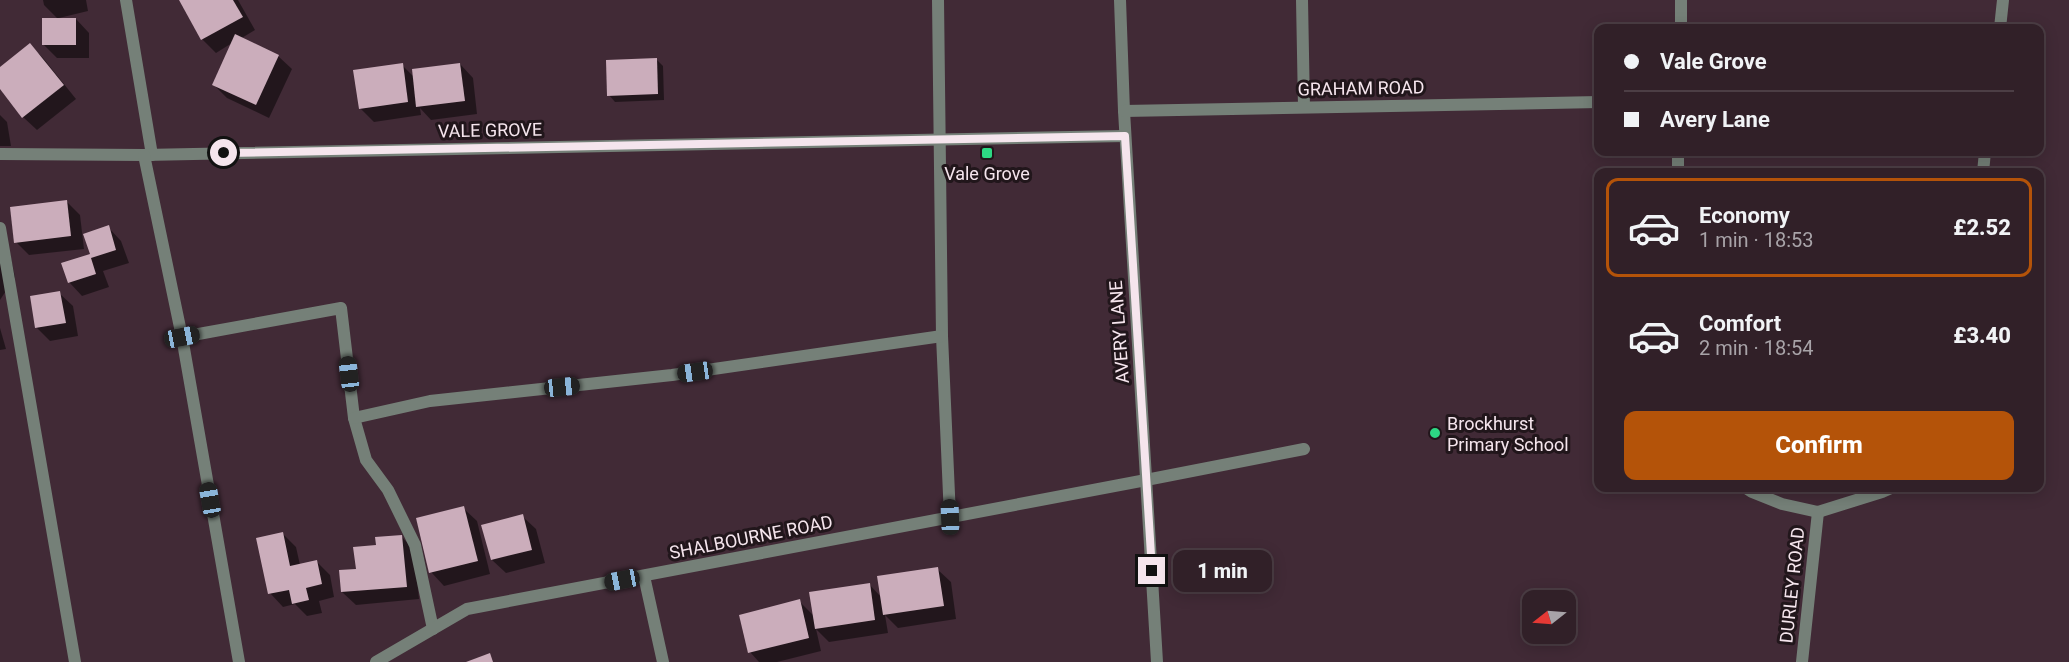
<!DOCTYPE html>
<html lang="en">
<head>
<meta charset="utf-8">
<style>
  :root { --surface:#312028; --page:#3d2d34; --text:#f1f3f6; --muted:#a8a3a8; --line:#4c3e45; --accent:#b45309 }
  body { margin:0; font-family:Roboto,sans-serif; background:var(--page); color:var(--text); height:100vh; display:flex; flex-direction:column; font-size:22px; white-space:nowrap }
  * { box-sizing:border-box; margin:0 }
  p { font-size:20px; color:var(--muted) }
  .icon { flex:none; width:33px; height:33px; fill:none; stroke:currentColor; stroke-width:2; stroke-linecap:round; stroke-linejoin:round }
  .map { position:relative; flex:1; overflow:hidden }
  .drawer { position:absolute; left:1594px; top:168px; width:450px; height:324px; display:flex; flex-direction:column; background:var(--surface); border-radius:12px; box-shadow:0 3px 15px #0003,0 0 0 2px var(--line) }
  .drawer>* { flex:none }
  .guide { position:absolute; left:1594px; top:24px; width:450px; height:132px; border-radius:12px; box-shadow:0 3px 15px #0003,0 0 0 2px var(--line); display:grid; align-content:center; height:132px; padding:0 30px; background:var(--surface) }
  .needle { width:39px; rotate:253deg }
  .buttons { position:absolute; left:1522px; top:590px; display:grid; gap:12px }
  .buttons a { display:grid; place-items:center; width:54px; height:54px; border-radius:12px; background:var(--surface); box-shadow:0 3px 15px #0003,0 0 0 2px var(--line); font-size:30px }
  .end { position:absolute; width:27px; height:27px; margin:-14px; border:8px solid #f5e5ed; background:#111; box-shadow:0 0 0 3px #111 }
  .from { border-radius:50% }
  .bubble { position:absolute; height:42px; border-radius:12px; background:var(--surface); box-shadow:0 3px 15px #0003,0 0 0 2px var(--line); font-size:20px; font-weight:800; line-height:42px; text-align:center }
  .car { position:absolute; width:18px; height:36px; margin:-18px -9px; border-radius:8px; box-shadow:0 0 4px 2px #0007; background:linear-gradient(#222 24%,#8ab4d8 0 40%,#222 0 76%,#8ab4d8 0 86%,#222 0) }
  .guide b { display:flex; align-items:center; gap:21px; height:57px; font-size:22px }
  .guide b+b { border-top:2px solid var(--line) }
  .guide i { width:15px; height:15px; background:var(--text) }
  ul { padding:10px 0 0; list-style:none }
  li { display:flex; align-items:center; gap:18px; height:99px; margin:0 12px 9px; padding:0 18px; border:3px solid transparent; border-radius:12px }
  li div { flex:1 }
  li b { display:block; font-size:22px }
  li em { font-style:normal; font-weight:800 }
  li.current { border-color:var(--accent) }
  li>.icon { width:54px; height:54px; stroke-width:1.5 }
  .action { display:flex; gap:12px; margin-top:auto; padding:12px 30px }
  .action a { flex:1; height:69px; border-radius:12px; background:var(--accent); color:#fff; font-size:24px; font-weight:800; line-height:69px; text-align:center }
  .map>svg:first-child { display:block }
</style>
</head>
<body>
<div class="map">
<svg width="2069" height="662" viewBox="0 0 2069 662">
  <rect width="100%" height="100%" fill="#412a36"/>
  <!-- shadow -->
  <g fill="#0007">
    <path d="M43 0H86L88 11 59 18 76 19 89 33V58H57L43 44 59 20 44 5Z"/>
    <path d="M180 0H238L255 30 240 39 278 56 292 69 269 118 227 98 214 85 232 43 216 53 202 39Z"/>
    <path d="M30 45 43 58 76 99 37 130 23 117 0 87V68Z"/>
    <path d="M657 60 663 66 664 100 615 102 609 95Z"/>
    <path d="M460 64 473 78 477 114 431 120 420 108 421 115 374 122 360 108 402 65 414 77Z"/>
    <path d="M0 115 7 122 11 146H0Z"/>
    <path d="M66 201 80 215 84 249 29 255 16 242Z"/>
    <path d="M108 227 121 241 129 263 103 271 109 287 82 296 69 282 92 255Z"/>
    <path d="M0 229 6 235 15 277 0 300Z"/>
    <path d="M59 293 73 306 78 336 50 341 37 328Z"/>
    <path d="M0 328 6 349 0 350Z"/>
    <path d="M463 508 477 521 490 574 444 586 431 572Z"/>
    <path d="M522 516 536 529 545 563 506 573 492 560Z"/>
    <path d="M283 534 296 547 300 565 317 562 330 575 334 597 319 601 322 613 307 616 295 604 283 607 270 593Z"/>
    <path d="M401 536 414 550 419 599 356 605 342 592 377 546Z"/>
    <path d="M937 569 951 582 956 619 898 628 885 615 888 633 829 642 816 629 821 651 777 662H759L750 652 799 601 814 616 869 584 881 597Z"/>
  </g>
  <!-- building -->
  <g fill="#cbadbb">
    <path d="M179 0H233L243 17 201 40Z"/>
    <rect x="42" y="18" width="34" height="27"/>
    <path d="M235 34 279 55 256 105 212 85Z"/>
    <path d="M30 43 64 85 22 118 0 89V67Z"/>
    <path d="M657 58 658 94 607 96 606 60Z"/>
    <path d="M403 63 408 102 359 109 353 70Z"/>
    <path d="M460 63 465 101 416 107 412 69Z"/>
    <path d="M67 200 71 236 14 243 10 207Z"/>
    <path d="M109 225 116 250 91 258 96 274 68 283 61 263 90 254 83 234Z"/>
    <path d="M60 291 66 323 35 328 30 296Z"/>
    <path d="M464 506 478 561 429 573 416 518Z"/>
    <path d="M523 514 532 550 491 560 481 525Z"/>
    <path d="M283 532 290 566 317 560 322 584 306 588 309 600 292 604 289 590 268 594 256 538Z"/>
    <path d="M402 535 407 587 341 592 339 570 356 569 353 547 376 545 375 537Z"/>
    <path d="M938 567 944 606 883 615 877 576Z"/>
    <path d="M870 583 875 620 815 629 809 592Z"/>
    <path d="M800 599 809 638 748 653 739 615Z"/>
    <path d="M490 653 493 662H466Z"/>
  </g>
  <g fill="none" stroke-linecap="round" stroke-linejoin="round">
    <!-- service -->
    <g stroke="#758078" stroke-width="12">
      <path d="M938 0 942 336 950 517"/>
      <path d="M0 228 75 662"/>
      <path d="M182 337 341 308 354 418 366 460 388 490 415 545 433 629"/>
      <path d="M354 418 430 401 672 375 942 336"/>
      <path d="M1146 480 1304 449"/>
      <path d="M644 576 663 662"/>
    </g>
    <!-- minor -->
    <g stroke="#758078" stroke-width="12">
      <path d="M126 0 152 155"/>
      <path d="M1120 0 1124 111 1157 662"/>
      <path d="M1302 0 1304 107"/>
      <path d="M1681 28V0"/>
      <path d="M2000 28 2003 0"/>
      <path d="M1124 111 1599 102"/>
      <path d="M0 154 144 155 1125 136"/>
      <path d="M144 155 182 337 239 662"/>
      <path d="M1678 172V152"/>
      <path d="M1983 172 1985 152"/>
      <path d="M1746 488 1752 492 1782 504 1818 512 1882 492 1891 488"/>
      <path d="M376 662 467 609 1146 480"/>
      <path d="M1802 662 1818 512"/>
    </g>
  </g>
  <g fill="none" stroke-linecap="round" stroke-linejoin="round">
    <!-- route -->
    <path stroke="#f5e5ed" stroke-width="8" d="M224 153 1125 136 1152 571"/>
  </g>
  <!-- markers -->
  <g fill="#2dd884" stroke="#21161b" stroke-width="2">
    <rect x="981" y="147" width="12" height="12" rx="3"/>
    <circle cx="1435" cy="433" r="6"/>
  </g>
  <g text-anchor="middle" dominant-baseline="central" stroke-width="6" stroke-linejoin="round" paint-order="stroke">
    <!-- street labels -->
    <g font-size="18" fill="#f5e5ed" stroke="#21161b">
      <text transform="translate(1361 88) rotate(-1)">GRAHAM ROAD</text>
      <text transform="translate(490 130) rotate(-1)">VALE GROVE</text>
      <text transform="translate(1119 332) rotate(-94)">AVERY LANE</text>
      <text transform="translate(751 537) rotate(-11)">SHALBOURNE ROAD</text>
      <text transform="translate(1792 585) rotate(-84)">DURLEY ROAD</text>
    </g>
    <!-- poi labels -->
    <g font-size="18" fill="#f5e5ed" stroke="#21161b">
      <text x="987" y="173">Vale Grove</text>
      <text x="1447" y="423" text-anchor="start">Brockhurst<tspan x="1447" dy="21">Primary School</tspan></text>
    </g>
  </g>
</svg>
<div class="buttons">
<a><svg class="needle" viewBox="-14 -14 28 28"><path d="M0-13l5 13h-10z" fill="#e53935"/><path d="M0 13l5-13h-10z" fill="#a8a3a8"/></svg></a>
</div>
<i class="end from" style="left:224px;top:153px"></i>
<i class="end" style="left:1152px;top:571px"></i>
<div class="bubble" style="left:1173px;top:550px;width:99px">1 min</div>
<i class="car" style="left:182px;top:337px;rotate:79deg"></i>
<i class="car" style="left:695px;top:372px;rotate:262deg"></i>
<i class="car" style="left:349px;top:374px;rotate:353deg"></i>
<i class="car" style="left:562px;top:387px;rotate:84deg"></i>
<i class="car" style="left:210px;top:500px;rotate:350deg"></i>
<i class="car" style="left:950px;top:517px;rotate:358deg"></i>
<i class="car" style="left:622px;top:580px;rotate:259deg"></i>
<div class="guide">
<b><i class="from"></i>Vale Grove</b>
<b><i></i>Avery Lane</b>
</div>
<section class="drawer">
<ul>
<li class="current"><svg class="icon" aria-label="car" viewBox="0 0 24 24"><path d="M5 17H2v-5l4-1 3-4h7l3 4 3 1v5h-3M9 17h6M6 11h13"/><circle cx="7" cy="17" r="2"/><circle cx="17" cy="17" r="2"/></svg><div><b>Economy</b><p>1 min · 18:53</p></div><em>£2.52</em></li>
<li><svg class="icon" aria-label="car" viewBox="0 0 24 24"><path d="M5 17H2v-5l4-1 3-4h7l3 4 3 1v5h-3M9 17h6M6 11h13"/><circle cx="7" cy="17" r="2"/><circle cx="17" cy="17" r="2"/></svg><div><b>Comfort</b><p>2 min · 18:54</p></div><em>£3.40</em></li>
</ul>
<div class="action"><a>Confirm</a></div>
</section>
</div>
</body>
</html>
